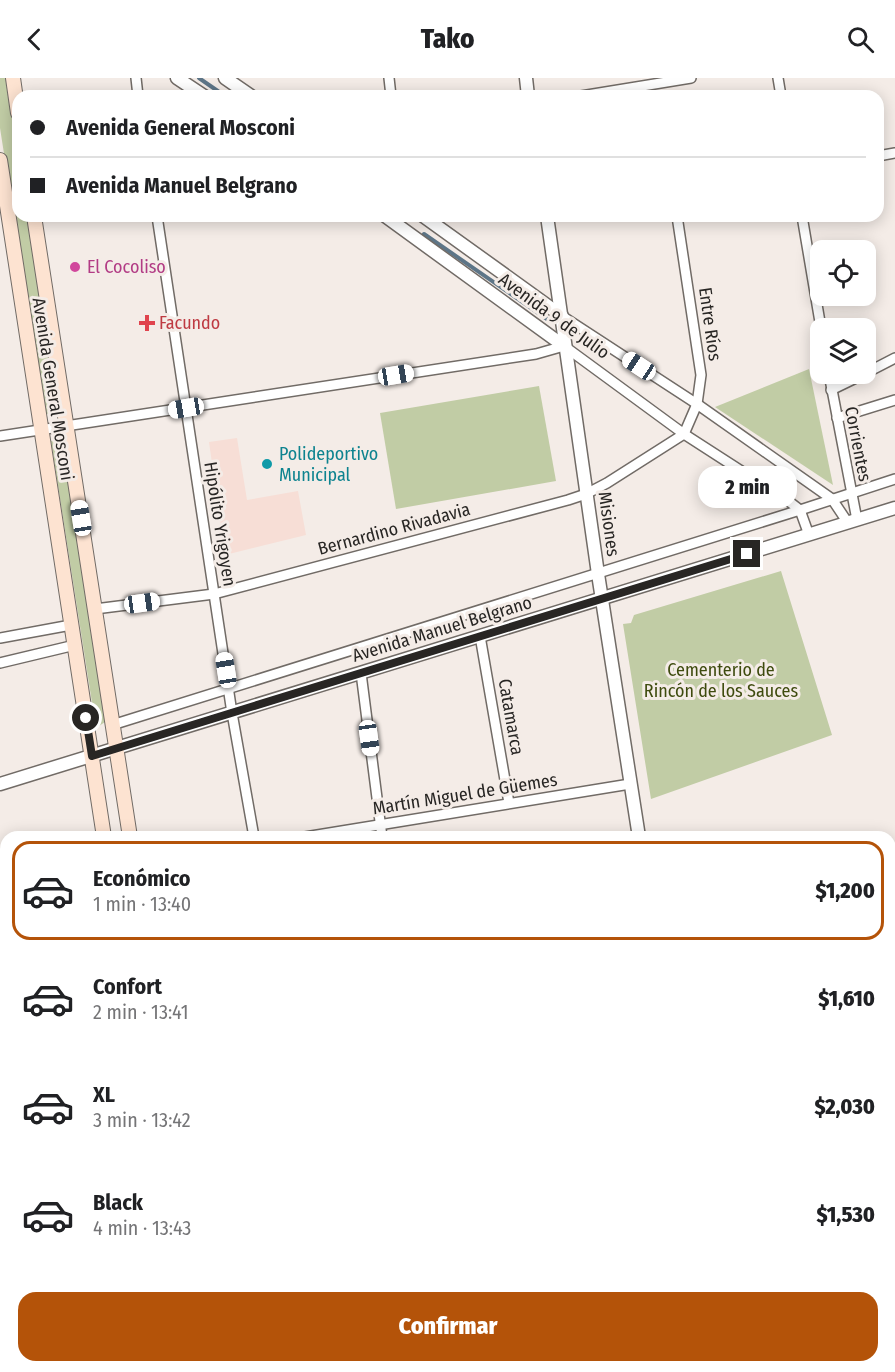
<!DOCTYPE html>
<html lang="es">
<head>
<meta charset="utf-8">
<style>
  :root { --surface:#fff; --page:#f6f6f6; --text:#202124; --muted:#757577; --line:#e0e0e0; --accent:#b45309 }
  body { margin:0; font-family:"Fira Sans Condensed",sans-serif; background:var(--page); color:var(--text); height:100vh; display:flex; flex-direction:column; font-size:22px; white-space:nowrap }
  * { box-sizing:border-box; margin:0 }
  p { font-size:20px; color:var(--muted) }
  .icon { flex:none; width:33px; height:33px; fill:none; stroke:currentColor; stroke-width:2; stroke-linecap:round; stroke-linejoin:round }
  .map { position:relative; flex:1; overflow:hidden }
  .details { position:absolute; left:0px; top:753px; width:896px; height:542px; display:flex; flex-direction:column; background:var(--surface); border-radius:18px 18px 0 0; box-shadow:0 3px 15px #0003 }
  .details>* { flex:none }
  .hud { position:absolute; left:12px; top:12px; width:872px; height:132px; border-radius:18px; box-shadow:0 3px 15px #0003; display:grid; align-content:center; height:132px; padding:0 18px; background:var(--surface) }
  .controls { position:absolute; left:810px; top:162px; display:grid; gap:12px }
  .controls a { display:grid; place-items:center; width:66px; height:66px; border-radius:12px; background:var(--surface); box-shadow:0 3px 15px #0003; font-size:30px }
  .end { position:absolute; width:27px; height:27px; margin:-14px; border:8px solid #282624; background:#fff; box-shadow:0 0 0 3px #fff }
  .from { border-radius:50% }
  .bubble { position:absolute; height:42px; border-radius:18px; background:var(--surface); box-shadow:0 3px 15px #0003; font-size:20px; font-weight:800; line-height:42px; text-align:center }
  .car { position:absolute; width:18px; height:36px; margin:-18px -9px; border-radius:8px; box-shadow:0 0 4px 2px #0007; background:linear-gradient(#fff 24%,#345 0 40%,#fff 0 76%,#345 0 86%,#fff 0) }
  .hud b { display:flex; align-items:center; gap:21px; height:57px; font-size:22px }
  .hud b+b { border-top:2px solid var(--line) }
  .hud i { width:15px; height:15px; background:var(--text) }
  ul { padding:10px 0 0; list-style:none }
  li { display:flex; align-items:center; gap:18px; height:99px; margin:0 12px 9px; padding:0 6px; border:3px solid transparent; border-radius:18px }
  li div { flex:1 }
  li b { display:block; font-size:22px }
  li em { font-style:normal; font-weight:800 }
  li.selected { border-color:var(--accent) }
  li>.icon { width:54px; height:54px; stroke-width:1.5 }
  .cta { display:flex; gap:12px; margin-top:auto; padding:12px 18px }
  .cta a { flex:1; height:69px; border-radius:18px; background:var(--accent); color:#fff; font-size:24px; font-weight:800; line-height:69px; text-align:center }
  header { display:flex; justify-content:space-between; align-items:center; height:78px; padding:0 18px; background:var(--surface); font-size:27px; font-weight:800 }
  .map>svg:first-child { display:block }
</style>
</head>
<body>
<header><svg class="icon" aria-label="back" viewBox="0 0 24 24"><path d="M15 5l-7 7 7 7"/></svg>Tako<svg class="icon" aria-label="search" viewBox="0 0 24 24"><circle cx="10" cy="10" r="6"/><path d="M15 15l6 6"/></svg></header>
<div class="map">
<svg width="895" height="1294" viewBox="0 0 895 1294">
  <rect width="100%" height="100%" fill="#f4ece7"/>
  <!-- commercial -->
  <path fill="#f7ded6" d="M237 360 247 422 298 413 306 457 225 477 209 364Z"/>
  <!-- green -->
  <g fill="#c1cca5">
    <path d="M0 0H7L18 69V138H29L61 334 45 336 0 50Z"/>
    <path d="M809 291 833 407 715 329Z"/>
    <path d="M539 308 556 403 396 431 380 335Z"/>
    <path d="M65 361 108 642 96 650 51 363Z"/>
    <path d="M781 493 832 657 651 721 623 546 631 545 634 537Z"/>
    <path d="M890 808 895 810V935L890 936Z"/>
    <path d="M635 1288 636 1294H509L508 1289Z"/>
  </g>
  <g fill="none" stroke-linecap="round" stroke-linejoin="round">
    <!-- stream -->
    <g stroke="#5d7587" stroke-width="4">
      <path d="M199 0 225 18"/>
      <path d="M424 156 547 241"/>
    </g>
    <defs>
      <g id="minor">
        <path d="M136 0 138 18"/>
        <path d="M389 0 391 18"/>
        <path d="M778 0 781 18"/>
        <path d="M581 18 691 0"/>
        <path d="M878 78 895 75"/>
        <path d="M157 138 232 635 254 759"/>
        <path d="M802 138 821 250"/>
        <path d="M562 238 697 326 832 421 848 445"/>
        <path d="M866 295 895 280"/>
        <path d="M829 296 857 442"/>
        <path d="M831 312 864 296"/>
        <path d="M837 340 895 322"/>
        <path d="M0 358 536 276 564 268 684 356 791 425 800 432 809 457"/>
        <path d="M95 531 214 516 568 422 586 416 607 405 684 356 697 326 701 297 677 138"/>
        <path d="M480 558 509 725"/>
        <path d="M0 560 71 547"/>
        <path d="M0 585 75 567"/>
        <path d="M361 595 382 759"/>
        <path d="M112 647 800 432 895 401"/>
        <path d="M305 759 630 706"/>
        <path d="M890 796 895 798"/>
        <path d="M890 952H895"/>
        <path d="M890 1055 895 1054"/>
        <path d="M0 1074 6 1115"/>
        <path d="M890 1153 895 1152"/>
        <path d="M0 1178 6 1177"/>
        <path d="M0 1258 6 1257"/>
        <path d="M890 1286 895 1285"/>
        <path d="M33 1288 34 1294"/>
        <path d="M334 1288 335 1294"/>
        <path d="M459 1288 460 1294"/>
        <path d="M842 1294 875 1288"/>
      </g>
      <g id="tertiary">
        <path d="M177 0 204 18"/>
        <path d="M225 0 251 18"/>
        <path d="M526 0 528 18"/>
        <path d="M385 138 564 268"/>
        <path d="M423 138 562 238"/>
        <path d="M547 138 598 496 639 759"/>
        <path d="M0 706 895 430"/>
        <path d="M721 1288 722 1294"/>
      </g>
      <g id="secondary">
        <path d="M13 0 18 35"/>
        <path d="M0 82 104 759"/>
        <path d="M34 138 130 759"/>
        <path d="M186 1288V1294"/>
        <path d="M212 1288 213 1294"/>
      </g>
    </defs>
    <!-- minor casing -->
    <use href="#minor" stroke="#716b66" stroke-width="12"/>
    <!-- tertiary casing -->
    <use href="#tertiary" stroke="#716b66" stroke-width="15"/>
    <!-- secondary casing -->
    <use href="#secondary" stroke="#716b66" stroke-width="16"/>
    <!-- minor -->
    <use href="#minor" stroke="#fff" stroke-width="9"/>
    <!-- tertiary -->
    <use href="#tertiary" stroke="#fff" stroke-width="12"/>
    <!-- secondary -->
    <use href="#secondary" stroke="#fde3d1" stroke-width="14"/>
  </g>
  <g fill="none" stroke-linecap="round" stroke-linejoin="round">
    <!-- route -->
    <path stroke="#282624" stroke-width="8" d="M86 640 92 678 747 476"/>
  </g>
  <!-- markers -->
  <circle fill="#d1479c" stroke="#f4ece7" stroke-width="2" cx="75" cy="189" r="6"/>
  <path fill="#e0444e" stroke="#f4ece7" stroke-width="2" d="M144 236h6v6h6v6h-6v6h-6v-6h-6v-6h6z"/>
  <circle fill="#0f9aa8" stroke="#f4ece7" stroke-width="2" cx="267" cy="386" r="6"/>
  <g text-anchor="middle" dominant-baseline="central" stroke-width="6" stroke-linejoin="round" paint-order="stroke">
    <!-- hotel labels -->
    <g font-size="18" fill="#b23c85" stroke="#f4ece7" text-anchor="start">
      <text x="87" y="189">El Cocoliso</text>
    </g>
    <!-- street labels -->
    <g font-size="18" fill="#282624" stroke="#f4ece7">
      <text transform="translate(554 238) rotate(36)">Avenida 9 de Julio</text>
      <text transform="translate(710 246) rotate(82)">Entre Ríos</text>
      <text transform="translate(53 311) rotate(81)">Avenida General Mosconi</text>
      <text transform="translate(858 366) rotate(79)">Corrientes</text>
      <text transform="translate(220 446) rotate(81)">Hipólito Yrigoyen</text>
      <text transform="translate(609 446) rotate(82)">Misiones</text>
      <text transform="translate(394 451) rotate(-15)">Bernardino Rivadavia</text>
      <text transform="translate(442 551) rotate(-17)">Avenida Manuel Belgrano</text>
      <text transform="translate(511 639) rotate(80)">Catamarca</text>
      <text transform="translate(465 716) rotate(-9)">Martín Miguel de Güemes</text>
    </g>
    <!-- health labels -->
    <g font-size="18" fill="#be3a42" stroke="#f4ece7" text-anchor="start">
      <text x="159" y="245">Facundo</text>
    </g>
    <!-- culture labels -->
    <g font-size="18" fill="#0d838f" stroke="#f4ece7" text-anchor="start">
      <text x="279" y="376">Polideportivo<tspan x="279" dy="21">Municipal</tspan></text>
    </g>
    <!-- park labels -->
    <g font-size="18" fill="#3e4b0e" stroke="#f4ece7">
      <text x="721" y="592">Cementerio de<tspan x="721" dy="21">Rincón de los Sauces</tspan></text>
    </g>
  </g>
</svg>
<div class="controls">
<a><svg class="icon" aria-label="locate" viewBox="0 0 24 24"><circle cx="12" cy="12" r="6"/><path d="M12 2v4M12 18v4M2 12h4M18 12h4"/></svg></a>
<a><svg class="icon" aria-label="layers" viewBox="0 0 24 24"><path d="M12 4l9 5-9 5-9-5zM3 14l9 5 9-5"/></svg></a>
</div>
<i class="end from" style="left:86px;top:640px"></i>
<i class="end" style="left:747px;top:476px"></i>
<div class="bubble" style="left:698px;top:388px;width:99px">2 min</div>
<i class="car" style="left:639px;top:288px;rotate:303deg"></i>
<i class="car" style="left:396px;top:297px;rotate:81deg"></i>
<i class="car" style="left:186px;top:330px;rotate:261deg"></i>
<i class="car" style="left:81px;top:440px;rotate:351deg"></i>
<i class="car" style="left:142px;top:525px;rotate:82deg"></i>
<i class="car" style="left:226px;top:592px;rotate:351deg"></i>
<i class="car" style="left:369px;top:660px;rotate:172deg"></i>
<div class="hud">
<b><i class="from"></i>Avenida General Mosconi</b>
<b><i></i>Avenida Manuel Belgrano</b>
</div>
<section class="details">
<ul>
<li class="selected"><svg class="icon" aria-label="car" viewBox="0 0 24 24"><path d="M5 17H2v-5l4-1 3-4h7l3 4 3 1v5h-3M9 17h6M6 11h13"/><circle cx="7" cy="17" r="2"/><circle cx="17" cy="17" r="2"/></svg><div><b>Económico</b><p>1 min · 13:40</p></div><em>$1,200</em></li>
<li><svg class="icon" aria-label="car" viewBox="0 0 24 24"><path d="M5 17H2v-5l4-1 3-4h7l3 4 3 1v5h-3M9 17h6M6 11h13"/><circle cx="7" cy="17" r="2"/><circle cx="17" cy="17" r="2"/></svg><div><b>Confort</b><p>2 min · 13:41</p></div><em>$1,610</em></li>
<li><svg class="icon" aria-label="car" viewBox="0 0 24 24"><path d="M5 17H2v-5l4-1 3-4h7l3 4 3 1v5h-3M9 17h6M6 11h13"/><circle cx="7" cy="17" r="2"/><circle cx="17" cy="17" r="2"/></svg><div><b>XL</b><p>3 min · 13:42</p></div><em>$2,030</em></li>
<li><svg class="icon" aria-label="car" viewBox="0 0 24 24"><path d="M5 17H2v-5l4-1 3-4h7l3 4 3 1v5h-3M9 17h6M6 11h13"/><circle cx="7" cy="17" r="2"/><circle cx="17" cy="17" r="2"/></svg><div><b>Black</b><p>4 min · 13:43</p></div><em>$1,530</em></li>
</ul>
<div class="cta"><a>Confirmar</a></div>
</section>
</div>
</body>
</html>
